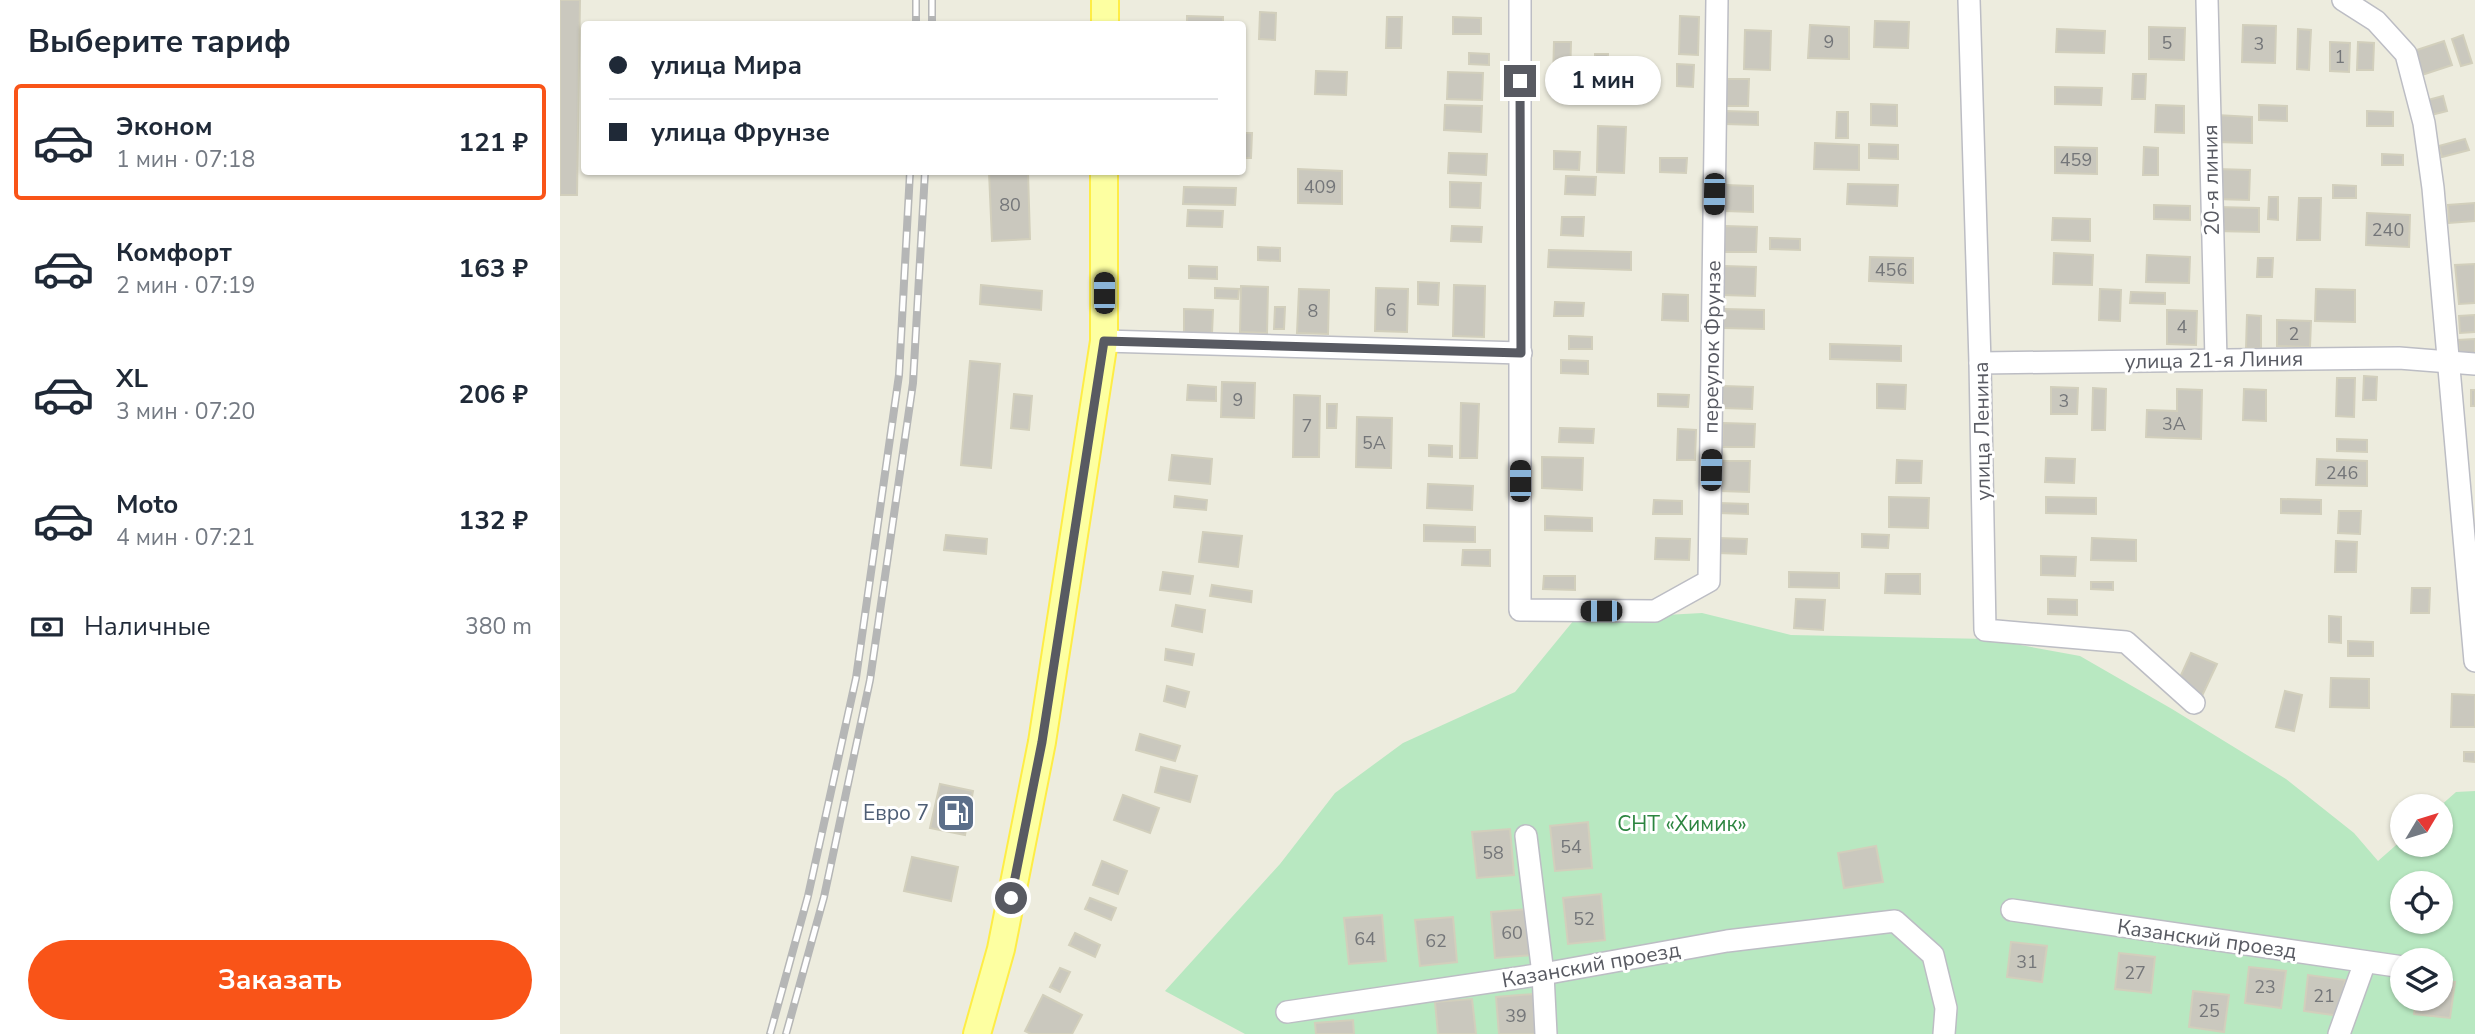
<!DOCTYPE html>
<html lang="ru">
<head>
<meta charset="utf-8">
<style>
  :root { --surface:#fff; --page:#f2f2f3; --text:#1f2937; --muted:#747a83; --line:#e0e1e3; --accent:#f95418 }
  body { margin:0; font-family:"Nunito Sans",sans-serif; background:var(--page); color:var(--text); height:100vh; display:flex; flex-direction:column; font-size:26px; white-space:nowrap }
  * { box-sizing:border-box; margin:0 }
  p { font-size:23px; color:var(--muted) }
  .icon { flex:none; width:38px; height:38px; fill:none; stroke:currentColor; stroke-width:2; stroke-linecap:round; stroke-linejoin:round }
  .map { position:relative; flex:1; overflow:hidden }
  .drawer { display:flex; flex-direction:column; background:var(--surface); width:560px }
  .drawer>* { flex:none }
  .guide { position:absolute; left:21px; top:21px; width:665px; height:154px; border-radius:7px; box-shadow:0 2px 5px #0004; display:grid; align-content:center; height:154px; padding:0 28px; background:var(--surface) }
  .needle { width:46px; rotate:52deg }
  .tools { position:absolute; left:1830px; top:794px; display:grid; gap:14px }
  .tools a { display:grid; place-items:center; width:63px; height:63px; border-radius:50%; background:var(--surface); box-shadow:0 2px 5px #0004; font-size:35px }
  .end { position:absolute; width:32px; height:32px; margin:-16px; border:9px solid #585a62; background:#fff; box-shadow:0 0 0 4px #fff }
  .from { border-radius:50% }
  .bubble { position:absolute; height:49px; border-radius:24px; background:var(--surface); box-shadow:0 2px 5px #0004; font-size:23px; font-weight:700; line-height:49px; text-align:center }
  .car { position:absolute; width:21px; height:42px; margin:-21px -10px; border-radius:9px; box-shadow:0 0 5px 2px #0007; background:linear-gradient(#222 24%,#8ab4d8 0 40%,#222 0 76%,#8ab4d8 0 86%,#222 0) }
  .guide b { display:flex; align-items:center; gap:24px; height:66px; font-size:26px }
  .guide b+b { border-top:2px solid var(--line) }
  .guide i { width:18px; height:18px; background:var(--text) }
  ul { padding:0; list-style:none }
  li { display:flex; align-items:center; gap:21px; height:116px; margin:0 14px 10px; padding:0 14px; border:4px solid transparent; border-radius:7px }
  li div { flex:1 }
  li b { display:block; font-size:26px }
  li em { font-style:normal; font-weight:700 }
  li.on { border-color:var(--accent) }
  li>.icon { width:63px; height:63px; stroke-width:1.5 }
  h2 { padding:0 28px; font-size:32px; line-height:84px }
  .pay { display:flex; align-items:center; gap:18px; height:77px; padding:0 28px; font-size:26px }
  .pay p { margin-inline-start:auto }
  .cta { display:flex; gap:14px; margin-top:auto; padding:14px 28px }
  .cta a { flex:1; height:80px; border-radius:42px; background:var(--accent); color:#fff; font-size:28px; font-weight:700; line-height:80px; text-align:center }
  main { display:flex; flex:1; min-height:0 }
  .map>svg:first-child { display:block }
</style>
</head>
<body>
<main>
<section class="drawer">
<h2>Выберите тариф</h2>
<ul>
<li class="on"><svg class="icon" aria-label="car" viewBox="0 0 24 24"><path d="M5 17H2v-5l4-1 3-4h7l3 4 3 1v5h-3M9 17h6M6 11h13"/><circle cx="7" cy="17" r="2"/><circle cx="17" cy="17" r="2"/></svg><div><b>Эконом</b><p>1 мин · 07:18</p></div><em>121 ₽</em></li>
<li><svg class="icon" aria-label="car" viewBox="0 0 24 24"><path d="M5 17H2v-5l4-1 3-4h7l3 4 3 1v5h-3M9 17h6M6 11h13"/><circle cx="7" cy="17" r="2"/><circle cx="17" cy="17" r="2"/></svg><div><b>Комфорт</b><p>2 мин · 07:19</p></div><em>163 ₽</em></li>
<li><svg class="icon" aria-label="car" viewBox="0 0 24 24"><path d="M5 17H2v-5l4-1 3-4h7l3 4 3 1v5h-3M9 17h6M6 11h13"/><circle cx="7" cy="17" r="2"/><circle cx="17" cy="17" r="2"/></svg><div><b>XL</b><p>3 мин · 07:20</p></div><em>206 ₽</em></li>
<li><svg class="icon" aria-label="car" viewBox="0 0 24 24"><path d="M5 17H2v-5l4-1 3-4h7l3 4 3 1v5h-3M9 17h6M6 11h13"/><circle cx="7" cy="17" r="2"/><circle cx="17" cy="17" r="2"/></svg><div><b>Moto</b><p>4 мин · 07:21</p></div><em>132 ₽</em></li>
</ul>
<div class="pay"><svg class="icon" aria-label="cash" viewBox="0 0 24 24"><path d="M3 7h18v10H3z"/><circle cx="12" cy="12" r="2"/></svg>Наличные<p>380 m</p></div>
<div class="cta"><a>Заказать</a></div>
</section>
<div class="map">
<svg width="1915" height="1034" viewBox="0 0 1915 1034">
  <rect width="100%" height="100%" fill="#edecde"/>
  <!-- green -->
  <path fill="#b8e8c1" fill-rule="evenodd" d="M1142 613 1231 635 1428 639 1520 656 1612 709 1726 779 1794 833 1818 861 1843 839V845H1881V807H1879L1896 792 1915 791V1034H685L605 991 720 864 775 793 843 743 955 692 1014 620ZM1843 884H1881V922H1843ZM1843 961H1881V999H1843Z"/>
  <!-- building -->
  <g fill="#cac8be" stroke="#d2cfbc" stroke-width="2">
    <path d="M0 0H20L17 195H0Z"/>
    <path d="M700 12 716 13 715 40 699 39Z"/>
    <path d="M627 16 663 17V24H627Z"/>
    <path d="M1120 16 1139 17 1138 55 1119 54Z"/>
    <path d="M827 17H842L841 48H826Z"/>
    <path d="M893 17 921 18V34H893Z"/>
    <path d="M1315 21 1349 22 1348 48 1314 47Z"/>
    <path d="M1250 25 1289 27V59L1248 58Z"/>
    <path d="M1683 25 1716 26 1715 63 1682 62Z"/>
    <path d="M1589 27 1625 28 1624 60 1589 59Z"/>
    <path d="M1497 29 1545 31 1544 53 1496 52Z"/>
    <path d="M1738 29 1751 30 1749 70 1737 69Z"/>
    <path d="M1185 30 1211 31 1210 70 1184 69Z"/>
    <path d="M1903 35 1912 63 1901 66 1892 39Z"/>
    <path d="M1884 41 1892 65 1862 75 1854 51Z"/>
    <path d="M994 42H1011L1010 79H993Z"/>
    <path d="M1770 42 1790 43 1789 72 1770 71Z"/>
    <path d="M1798 42 1814 43 1813 70H1797Z"/>
    <path d="M909 53 929 54V65L909 64Z"/>
    <path d="M1035 54H1048L1047 87H1035Z"/>
    <path d="M1117 64 1134 65 1133 87 1117 86Z"/>
    <path d="M756 71 787 72 786 95 755 94Z"/>
    <path d="M888 72 923 73 922 100 887 99Z"/>
    <path d="M1573 74H1586L1585 99H1572Z"/>
    <path d="M1166 79H1189L1188 106H1166Z"/>
    <path d="M1495 87 1542 88 1541 105 1495 104Z"/>
    <path d="M1883 96 1887 111 1871 115 1868 100Z"/>
    <path d="M1311 104 1337 105V126L1311 125Z"/>
    <path d="M885 105 922 106 921 132 884 130Z"/>
    <path d="M1596 105 1624 106V133L1595 132Z"/>
    <path d="M1699 105 1727 106V121L1699 120Z"/>
    <path d="M1165 111 1198 112V125L1165 124Z"/>
    <path d="M1807 111 1833 112V126H1807Z"/>
    <path d="M1277 112H1288V138H1276Z"/>
    <path d="M1656 115 1692 117V143L1656 142Z"/>
    <path d="M1038 126 1066 127 1064 173 1037 172Z"/>
    <path d="M682 133H692L691 158H682Z"/>
    <path d="M1905 139 1909 150 1882 157 1879 146Z"/>
    <path d="M1255 143 1299 145V170L1254 169Z"/>
    <path d="M1309 144 1338 145V159L1309 158Z"/>
    <path d="M1495 147 1537 148V174L1495 173Z"/>
    <path d="M1584 147 1598 148V175H1583Z"/>
    <path d="M994 151 1020 152 1019 170 994 169Z"/>
    <path d="M889 153 927 154 926 175 888 173Z"/>
    <path d="M1822 154 1843 155V165H1822Z"/>
    <path d="M1100 158H1127L1126 173 1100 172Z"/>
    <path d="M738 169 782 171V204L738 203Z"/>
    <path d="M1656 169 1690 170 1689 200 1655 199Z"/>
    <path d="M429 172H468L470 239 432 241Z"/>
    <path d="M1006 176 1036 177 1035 195 1005 194Z"/>
    <path d="M890 182 921 183 920 208 890 207Z"/>
    <path d="M1288 184 1338 185 1337 206 1287 204Z"/>
    <path d="M1165 185 1193 186V212L1165 211Z"/>
    <path d="M1773 185 1796 186V198H1773Z"/>
    <path d="M624 187 676 188 675 205 623 204Z"/>
    <path d="M1709 197H1718V220L1708 219Z"/>
    <path d="M1739 198H1761L1760 240H1737Z"/>
    <path d="M1915 203V221L1889 223 1888 205Z"/>
    <path d="M1594 205 1630 206V220L1594 219Z"/>
    <path d="M1657 207 1699 208V232L1656 231Z"/>
    <path d="M628 210 663 211 662 227 627 226Z"/>
    <path d="M1807 213 1850 215 1849 247 1806 245Z"/>
    <path d="M1002 217H1024L1023 236 1001 235Z"/>
    <path d="M1493 218 1530 219V241L1492 240Z"/>
    <path d="M892 226 922 227 921 242 891 241Z"/>
    <path d="M1165 226 1197 227 1196 252H1164Z"/>
    <path d="M1210 238 1240 239V250L1210 249Z"/>
    <path d="M698 247 720 248V261L698 260Z"/>
    <path d="M989 250 1071 252V270L988 267Z"/>
    <path d="M1494 253 1533 255 1532 285 1493 284Z"/>
    <path d="M1587 255 1630 257 1629 283 1586 282Z"/>
    <path d="M1310 257 1353 258V283L1309 281Z"/>
    <path d="M1698 258H1713L1712 277H1697Z"/>
    <path d="M1915 264V303L1899 304 1895 265Z"/>
    <path d="M629 266 657 267V279L629 278Z"/>
    <path d="M1164 266 1196 267 1195 296 1163 295Z"/>
    <path d="M858 282 879 283 878 305 858 304Z"/>
    <path d="M421 285 482 291 481 310 420 304Z"/>
    <path d="M894 285 925 286 924 337 893 336Z"/>
    <path d="M681 286 708 287 707 333 680 332Z"/>
    <path d="M655 288 679 289 678 299 655 298Z"/>
    <path d="M816 288 848 289 847 332 815 331Z"/>
    <path d="M739 289 769 290 768 334 737 333Z"/>
    <path d="M1540 289 1561 290 1560 321 1539 320Z"/>
    <path d="M1756 289 1795 290V322L1755 321Z"/>
    <path d="M1571 292 1605 293V304L1570 303Z"/>
    <path d="M1103 294 1128 295V321L1102 320Z"/>
    <path d="M995 302 1024 303 1023 316H994Z"/>
    <path d="M715 307H725L724 329H714Z"/>
    <path d="M624 309 653 310 652 334 624 333Z"/>
    <path d="M1164 309 1204 310V329L1164 328Z"/>
    <path d="M1607 310 1637 311 1636 345 1607 344Z"/>
    <path d="M1687 315 1701 316V348H1686Z"/>
    <path d="M1915 315V332L1900 333 1899 316Z"/>
    <path d="M1717 320 1751 321 1750 347 1717 346Z"/>
    <path d="M1009 336 1032 337V349H1009Z"/>
    <path d="M1915 339V357L1900 358 1898 340Z"/>
    <path d="M1270 344 1341 346V361L1270 359Z"/>
    <path d="M1001 360 1028 361V374L1001 373Z"/>
    <path d="M410 361 440 364 431 468 401 465Z"/>
    <path d="M1804 376 1817 377 1816 400H1803Z"/>
    <path d="M1777 378H1795L1794 417 1776 416Z"/>
    <path d="M662 382 695 383 694 418 661 417Z"/>
    <path d="M1317 384 1346 385 1345 409 1317 408Z"/>
    <path d="M628 385 656 387V401L627 400Z"/>
    <path d="M1163 386 1193 387 1192 409 1163 408Z"/>
    <path d="M1491 387 1518 388 1517 414H1491Z"/>
    <path d="M1533 388 1546 389 1545 430H1532Z"/>
    <path d="M1617 389 1642 390 1641 439 1586 437 1587 410 1617 411Z"/>
    <path d="M1684 389 1706 390V421L1683 420Z"/>
    <rect x="1911" y="390" width="4" height="16"/>
    <path d="M454 394 472 396 469 430 451 428Z"/>
    <path d="M1098 394 1129 395 1128 407 1098 406Z"/>
    <path d="M734 395 760 396 759 457H733Z"/>
    <path d="M901 403 919 404 917 458H900Z"/>
    <path d="M767 404H777L776 428H767Z"/>
    <path d="M797 417 832 418 831 468 796 467Z"/>
    <path d="M1163 423 1195 424 1194 447H1162Z"/>
    <path d="M1000 428 1034 429 1033 443 999 442Z"/>
    <path d="M1118 429 1136 430 1135 460H1117Z"/>
    <path d="M1777 439 1807 440V452L1777 451Z"/>
    <path d="M869 445 892 446V457L869 456Z"/>
    <path d="M612 455 652 459 650 484 609 480Z"/>
    <path d="M982 457 1023 458 1022 490 982 488Z"/>
    <path d="M1486 458 1515 459 1514 483 1485 482Z"/>
    <path d="M1757 459 1807 461V486L1756 485Z"/>
    <path d="M1337 460 1362 461 1361 483H1336Z"/>
    <path d="M1160 461H1190L1189 492 1160 491Z"/>
    <path d="M868 484 913 486 912 510 867 508Z"/>
    <path d="M615 496 647 500 646 510 614 507Z"/>
    <path d="M1329 497 1369 498 1368 528 1329 527Z"/>
    <path d="M1486 497 1536 498V514L1486 513Z"/>
    <path d="M1721 499 1761 500V514L1721 513Z"/>
    <path d="M1094 500 1122 501V514H1093Z"/>
    <path d="M1159 503 1188 504V514L1159 513Z"/>
    <path d="M1779 511H1801L1800 534 1778 533Z"/>
    <path d="M985 516 1032 518V531L985 530Z"/>
    <path d="M864 525 915 527V542L864 541Z"/>
    <path d="M643 532 682 536 678 567 639 562Z"/>
    <path d="M1302 534 1329 535 1328 548 1302 547Z"/>
    <path d="M386 535 427 539 426 554 384 550Z"/>
    <path d="M1096 538 1130 539 1129 560 1095 559Z"/>
    <path d="M1158 538 1187 539 1186 554 1158 553Z"/>
    <path d="M1532 538 1576 540V561L1531 560Z"/>
    <path d="M1776 541 1797 542 1796 572H1775Z"/>
    <path d="M903 550H930V566L902 565Z"/>
    <path d="M1481 556 1516 557 1515 576 1481 575Z"/>
    <path d="M603 572 633 576 630 594 600 590Z"/>
    <path d="M1229 572 1279 573V588L1229 587Z"/>
    <path d="M1326 574H1360V594L1325 593Z"/>
    <path d="M984 576H1015V590L983 589Z"/>
    <path d="M1531 582H1553V590L1531 589Z"/>
    <path d="M652 585 692 591 691 602 650 596Z"/>
    <path d="M1852 588H1870L1869 613H1851Z"/>
    <path d="M1236 599 1265 600 1263 630 1234 628Z"/>
    <path d="M1488 599 1517 600V615L1488 614Z"/>
    <path d="M616 605 645 610 642 632 612 626Z"/>
    <path d="M1769 616 1781 617V643L1769 642Z"/>
    <path d="M1788 641 1813 642V656H1788Z"/>
    <path d="M606 649 634 654 632 665 605 660Z"/>
    <path d="M1631 653 1657 664 1642 696 1617 684Z"/>
    <path d="M1771 678 1809 679V708L1770 707Z"/>
    <path d="M607 686 629 692 625 707 604 701Z"/>
    <path d="M1725 691 1742 695 1734 731 1716 727Z"/>
    <path d="M1892 694 1915 695V727H1891Z"/>
    <path d="M580 734 620 746 615 761 576 750Z"/>
    <path d="M1904 752H1915V762L1904 761Z"/>
    <path d="M601 767 637 776 630 802 595 792Z"/>
    <path d="M380 784 413 791 405 835 370 828Z"/>
    <path d="M563 795 599 808 590 833 554 820Z"/>
    <path d="M1028 822 1032 868 995 871 990 826Z"/>
    <path d="M950 829 954 875 917 878 912 832Z"/>
    <path d="M1316 846 1323 882 1284 888 1278 853Z"/>
    <path d="M352 857 398 867 391 901 344 891Z"/>
    <path d="M542 861 567 871 558 894 533 885Z"/>
    <path d="M1041 894 1045 940 1008 944 1003 898Z"/>
    <path d="M530 898 556 908 551 920 525 909Z"/>
    <path d="M968 909 973 955 935 958 931 912Z"/>
    <path d="M822 915 826 961 789 964 784 918Z"/>
    <path d="M893 917 897 962 860 966 855 920Z"/>
    <path d="M515 933 540 945 535 957 509 945Z"/>
    <path d="M1451 942 1487 946 1482 982 1447 977Z"/>
    <path d="M1559 953 1595 957 1591 993 1555 989Z"/>
    <path d="M1689 967 1726 971 1721 1008 1685 1003Z"/>
    <path d="M500 968 510 972 500 992 490 987Z"/>
    <path d="M1748 975 1785 980 1780 1016 1744 1011Z"/>
    <path d="M1881 981 1895 982 1890 1018 1854 1014 1856 999H1881Z"/>
    <path d="M1633 991 1669 995 1664 1032 1629 1027Z"/>
    <path d="M973 994 977 1034H939L936 997Z"/>
    <path d="M483 995 522 1015 512 1034H471L465 1031Z"/>
    <path d="M912 999 916 1034H878L875 1002Z"/>
    <path d="M793 1020 794 1034H756L755 1023Z"/>
  </g>
  <g fill="none" stroke-linecap="round" stroke-linejoin="round">
    <defs>
      <g id="minor">
        <path d="M960 0V610L1095 611 1149 581 1157 0"/>
        <path d="M1409 0 1420 363 1425 630 1566 642 1634 703"/>
        <path d="M1647 0 1656 360"/>
        <path d="M1783 0 1816 21 1846 54 1864 123 1873 188 1915 661"/>
        <path d="M544 341 961 353"/>
        <path d="M1420 363 1839 358 1915 364"/>
        <path d="M966 836 983 974 986 1034"/>
        <path d="M1452 910 1843 967"/>
        <path d="M727 1012 983 974 1167 941 1335 921 1373 955 1386 1008 1384 1034"/>
        <path d="M1779 1034 1805 962"/>
      </g>
      <g id="major">
        <path d="M545 24V0"/>
        <path d="M417 1034 441 949 482 742 544 341V172"/>
      </g>
    </defs>
    <!-- minor casing -->
    <use href="#minor" stroke="#bcbdc4" stroke-width="24"/>
    <!-- major casing -->
    <use href="#major" stroke="#feed46" stroke-width="30"/>
    <!-- minor -->
    <use href="#minor" stroke="#fff" stroke-width="21"/>
    <!-- major -->
    <use href="#major" stroke="#fdffa1" stroke-width="26"/>
    <defs>
      <g id="rail">
        <path d="M356 0V24"/>
        <path d="M372 0V24"/>
        <path d="M210 1034 248 896 296 678 339 375 350 172"/>
        <path d="M226 1034 264 897 310 680 353 383 365 172"/>
      </g>
    </defs>
    <!-- rail casing -->
    <use href="#rail" stroke="#b5b6b6" stroke-width="8"/>
    <!-- rail -->
    <use href="#rail" stroke="#fff" stroke-width="5" stroke-dasharray="16" stroke-linecap="butt"/>
  </g>
  <g fill="none" stroke-linecap="round" stroke-linejoin="round">
    <!-- route -->
    <path stroke="#585a62" stroke-width="9" d="M451 898 482 742 544 341 961 353 960 81"/>
  </g>
  <!-- icons -->
  <defs>
    <symbol id="fuel-square" viewBox="-11 -11 22 22"><rect x="-9" y="-9" width="18" height="18" rx="4" fill="#5c6f8a" stroke="#fff"/><path d="M-5.5-6h7V0h2V4h1.3V-2.5L3-4.5l.8-.8L6-3V5H2.5V1h-1V6h-7ZM-4.2-4.7v3.2H.2V-4.7Z" fill="#fff"/></symbol>
  </defs>
  <g fill-rule="evenodd">
    <use href="#fuel-square" x="374" y="791" width="44" height="44"/>
  </g>
  <g text-anchor="middle" dominant-baseline="central" stroke-width="6" stroke-linejoin="round" paint-order="stroke">
    <!-- number labels -->
    <g font-size="18" fill="#747679">
      <text x="1269" y="42">9</text>
      <text x="1607" y="43">5</text>
      <text x="1699" y="44">3</text>
      <text x="1780" y="57">1</text>
      <text x="1516" y="160">459</text>
      <text x="760" y="187">409</text>
      <text x="450" y="205">80</text>
      <text x="1828" y="230">240</text>
      <text x="1331" y="270">456</text>
      <text x="831" y="310">6</text>
      <text x="753" y="311">8</text>
      <text x="1622" y="327">4</text>
      <text x="1734" y="334">2</text>
      <text x="678" y="400">9</text>
      <text x="1504" y="401">3</text>
      <text x="1614" y="424">3А</text>
      <text x="747" y="426">7</text>
      <text x="814" y="443">5А</text>
      <text x="1782" y="473">246</text>
      <text x="1011" y="847">54</text>
      <text x="933" y="853">58</text>
      <text x="1024" y="919">52</text>
      <text x="952" y="933">60</text>
      <text x="805" y="939">64</text>
      <text x="876" y="941">62</text>
      <text x="1467" y="962">31</text>
      <text x="1575" y="973">27</text>
      <text x="1705" y="987">23</text>
      <text x="1764" y="996">21</text>
      <text x="1649" y="1011">25</text>
      <text x="956" y="1016">39</text>
    </g>
    <!-- street labels -->
    <g font-size="21" fill="#585a62" stroke="#fff">
      <text transform="translate(1651 180) rotate(-91)">20-я линия</text>
      <text transform="translate(1152 347) rotate(-89)">переулок Фрунзе</text>
      <text transform="translate(1654 360) rotate(-1)">улица 21-я Линия</text>
      <text transform="translate(1422 431) rotate(-91)">улица Ленина</text>
      <text transform="translate(1647 939) rotate(8)">Казанский проезд</text>
      <text transform="translate(1031 965) rotate(-10)">Казанский проезд</text>
    </g>
    <!-- service labels -->
    <g font-size="21" fill="#4e5e75" stroke="#fff" text-anchor="end">
      <text x="369" y="813">Евро 7</text>
    </g>
    <!-- park labels -->
    <g font-size="21" fill="#2c8540" stroke="#fff">
      <text x="1122" y="824">СНТ «Химик»</text>
    </g>
  </g>
</svg>
<div class="tools">
<a><svg class="needle" viewBox="-14 -14 28 28"><path d="M0-13l5 13h-10z" fill="#e53935"/><path d="M0 13l5-13h-10z" fill="#747a83"/></svg></a>
<a><svg class="icon" aria-label="locate" viewBox="0 0 24 24"><circle cx="12" cy="12" r="6"/><path d="M12 2v4M12 18v4M2 12h4M18 12h4"/></svg></a>
<a><svg class="icon" aria-label="layers" viewBox="0 0 24 24"><path d="M12 4l9 5-9 5-9-5zM3 14l9 5 9-5"/></svg></a>
</div>
<i class="end from" style="left:451px;top:898px"></i>
<i class="end" style="left:960px;top:81px"></i>
<div class="bubble" style="left:985px;top:56px;width:116px">1 мин</div>
<i class="car" style="left:1154px;top:194px;rotate:181deg"></i>
<i class="car" style="left:544px;top:293px;rotate:0deg"></i>
<i class="car" style="left:1151px;top:470px;rotate:1deg"></i>
<i class="car" style="left:960px;top:481px;rotate:0deg"></i>
<i class="car" style="left:1041px;top:611px;rotate:270deg"></i>
<div class="guide">
<b><i class="from"></i>улица Мира</b>
<b><i></i>улица Фрунзе</b>
</div>
</div>
</main>
</body>
</html>
